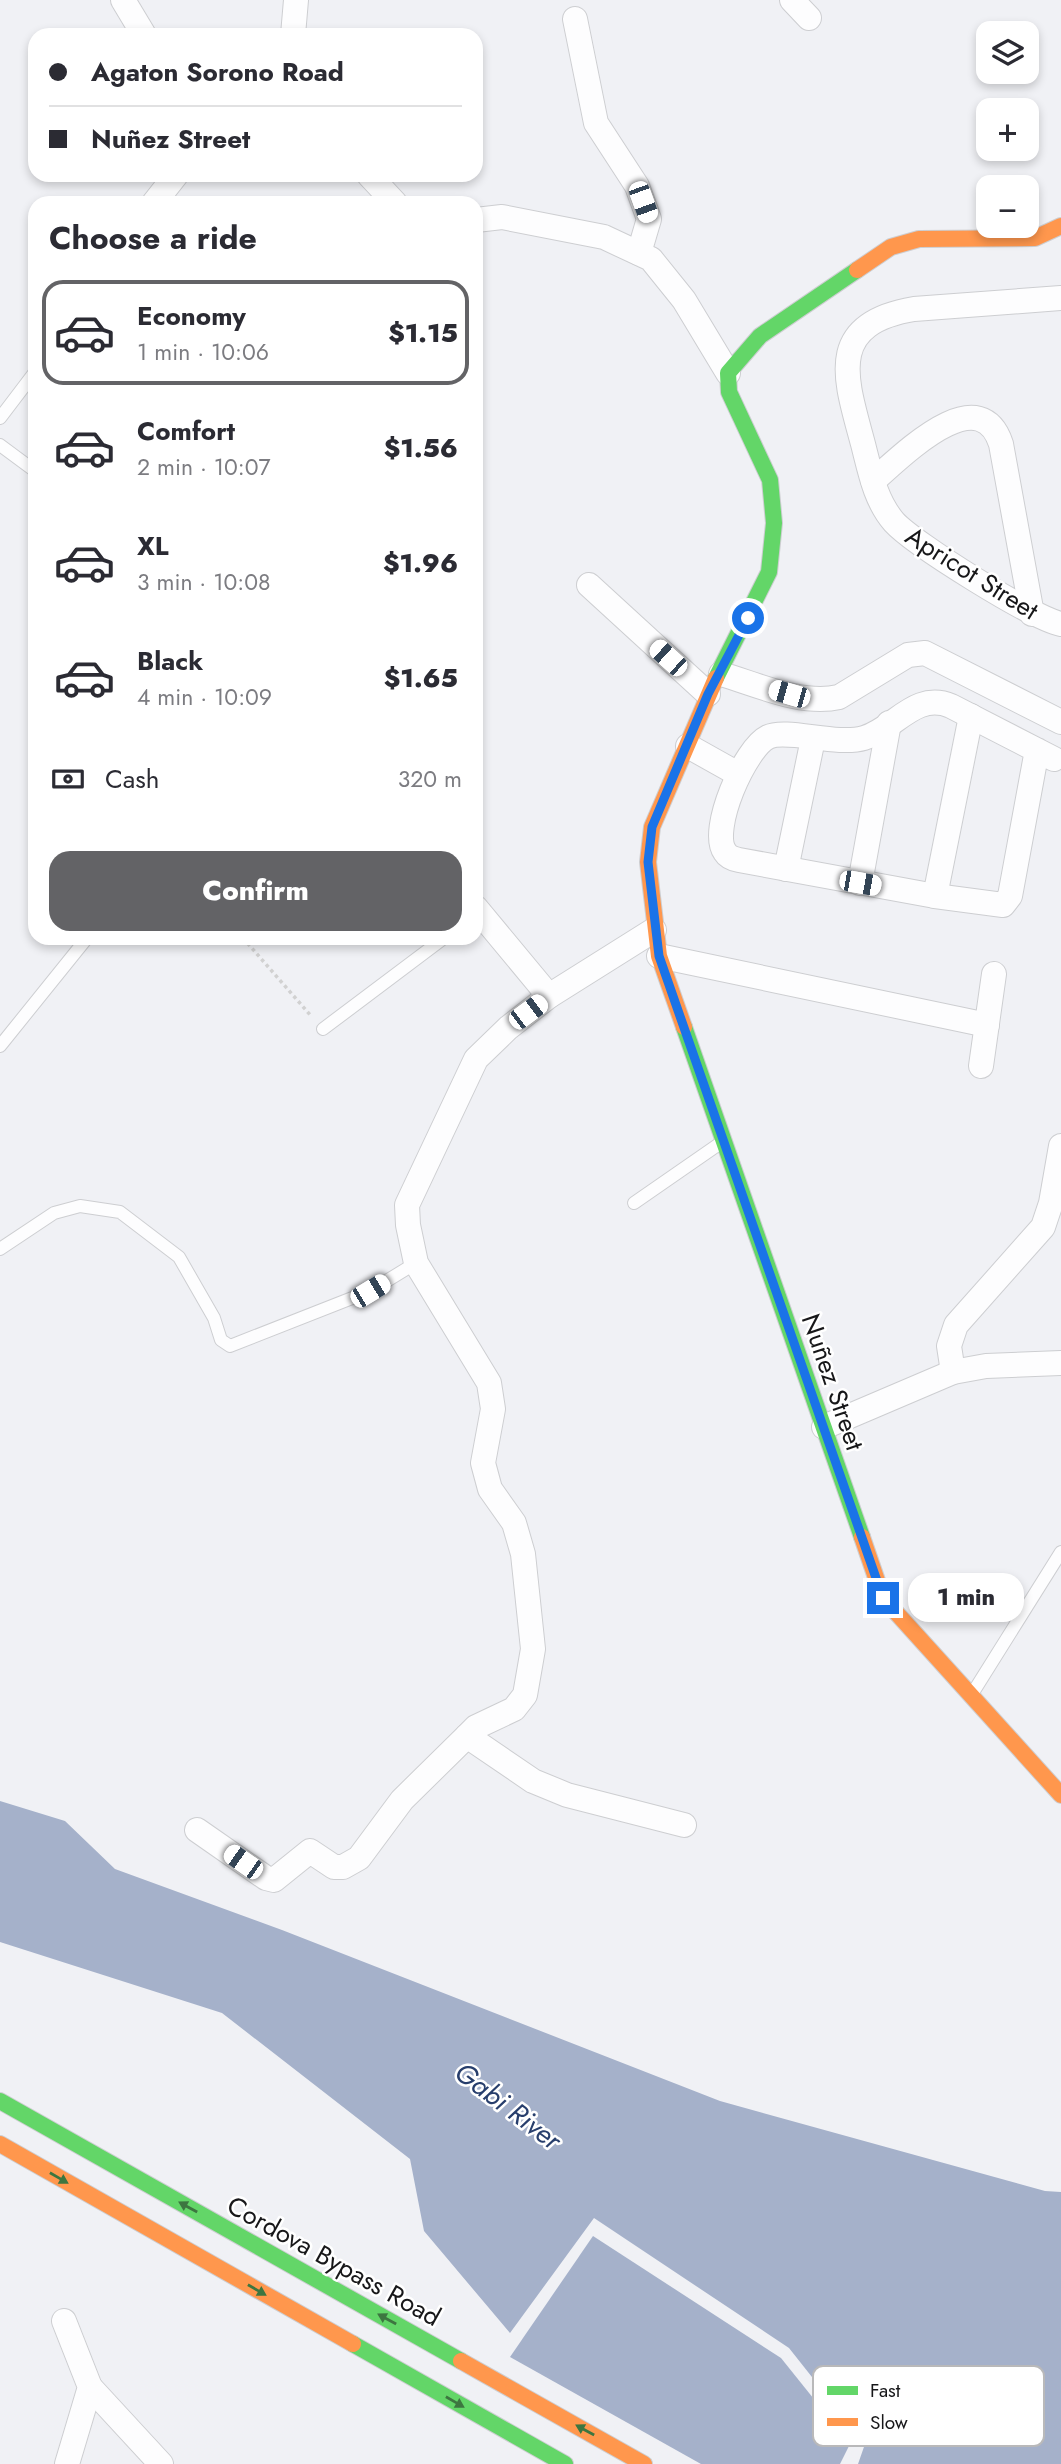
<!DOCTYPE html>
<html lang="en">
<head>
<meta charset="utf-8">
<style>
  :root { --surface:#fff; --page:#f2f2f3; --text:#2b2b33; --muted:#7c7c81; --line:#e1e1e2; --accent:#636366 }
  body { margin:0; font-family:Jost,sans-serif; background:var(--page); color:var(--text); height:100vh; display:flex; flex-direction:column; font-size:26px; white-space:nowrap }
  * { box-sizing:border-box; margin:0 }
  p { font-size:23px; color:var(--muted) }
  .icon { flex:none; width:38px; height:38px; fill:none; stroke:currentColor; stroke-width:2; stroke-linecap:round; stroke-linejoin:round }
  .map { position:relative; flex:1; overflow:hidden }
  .sheet { position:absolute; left:28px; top:196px; width:455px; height:749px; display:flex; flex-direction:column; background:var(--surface); border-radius:21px; box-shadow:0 4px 10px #0003 }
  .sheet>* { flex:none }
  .banner { position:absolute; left:28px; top:28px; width:455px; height:154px; border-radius:21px; box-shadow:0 4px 10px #0003; display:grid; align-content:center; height:154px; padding:0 21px; background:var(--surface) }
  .controls { position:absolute; left:976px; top:21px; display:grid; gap:14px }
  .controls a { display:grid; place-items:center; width:63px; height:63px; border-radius:14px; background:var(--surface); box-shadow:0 4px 10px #0003; font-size:35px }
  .end { position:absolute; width:32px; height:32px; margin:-16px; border:9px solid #1a73e8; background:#fff; box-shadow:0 0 0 4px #fff }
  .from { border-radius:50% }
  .bubble { position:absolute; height:49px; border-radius:21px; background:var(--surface); box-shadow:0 4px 10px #0003; font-size:23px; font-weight:800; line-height:49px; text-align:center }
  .car { position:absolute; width:21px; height:42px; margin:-21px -10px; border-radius:9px; box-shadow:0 0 5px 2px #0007; background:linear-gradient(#fff 24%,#345 0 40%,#fff 0 76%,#345 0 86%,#fff 0) }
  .banner b { display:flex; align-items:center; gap:24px; height:66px; font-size:26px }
  .banner b+b { border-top:2px solid var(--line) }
  .banner i { width:18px; height:18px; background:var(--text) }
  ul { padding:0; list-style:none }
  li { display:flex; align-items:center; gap:21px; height:105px; margin:0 14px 10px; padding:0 7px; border:4px solid transparent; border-radius:21px }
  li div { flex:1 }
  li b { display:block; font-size:26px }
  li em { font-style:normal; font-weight:800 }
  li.active { border-color:var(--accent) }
  li>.icon { width:63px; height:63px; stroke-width:1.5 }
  h2 { padding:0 21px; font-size:32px; line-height:84px }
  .pay { display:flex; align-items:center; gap:18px; height:77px; padding:0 21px; font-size:26px }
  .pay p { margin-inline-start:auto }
  .primary-button { display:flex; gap:14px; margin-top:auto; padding:14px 21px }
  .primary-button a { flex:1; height:80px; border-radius:21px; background:var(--accent); color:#fff; font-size:28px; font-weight:800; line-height:80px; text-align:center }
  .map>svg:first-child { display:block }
</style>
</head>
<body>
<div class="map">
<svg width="1061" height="2464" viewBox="0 0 1061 2464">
  <rect width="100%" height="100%" fill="#f0f1f5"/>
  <!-- water -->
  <g fill="#a5b1ca">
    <path d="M0 1801 65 1821 115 1869 282 1930 720 2101 1045 2191 1061 2192V2464H858L865 2444 789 2348 594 2218 510 2333 424 2231 410 2159 222 2013 0 1942Z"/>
    <path d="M593 2236 781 2358 850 2444 840 2464H701L510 2357Z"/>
  </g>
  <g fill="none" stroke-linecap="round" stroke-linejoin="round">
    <defs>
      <g id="lane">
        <path d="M0 418 35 372"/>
        <path d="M0 445 35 471"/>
        <path d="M323 1029 444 938"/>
        <path d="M0 1046 87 938"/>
        <path d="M634 1203 722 1142"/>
        <path d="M0 1249 54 1213 80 1206 120 1212 179 1257 214 1318 221 1340 230 1346 370 1291 416 1263"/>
        <path d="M972 1694 1061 1552"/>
      </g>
      <g id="street">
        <path d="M123 0 144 35"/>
        <path d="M792 0 809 18"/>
        <path d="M575 19 596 123 637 186 649 219 639 253"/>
        <path d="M293 35 296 0"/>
        <path d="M369 175 395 203"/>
        <path d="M154 203 176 175"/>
        <path d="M476 220 502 217 604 237 651 259 684 300 728 373"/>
        <path d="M1061 298 914 309C824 324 846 380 863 444 870 471 875 500 894 522 914 544 1032 618 1061 624"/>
        <path d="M873 481C901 457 979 377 1001 444L1032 614"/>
        <path d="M589 585 708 694"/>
        <path d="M721 674C756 684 802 706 839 697L908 655 925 653 1061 722"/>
        <path d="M688 746 738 774"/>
        <path d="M1037 750 1010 896 1003 905 935 896 739 860C734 859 728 857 725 852 709 830 745 748 768 737 787 728 836 746 864 738 895 729 915 691 951 706L1054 759"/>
        <path d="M786 869 813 739"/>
        <path d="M860 883 889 723"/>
        <path d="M935 896 971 716"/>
        <path d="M476 908 549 996"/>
        <path d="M659 956 987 1025"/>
        <path d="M981 1066 994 974"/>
        <path d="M953 1372 949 1346 956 1325 1043 1227 1051 1203 1061 1146"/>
        <path d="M824 1427 953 1372 986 1366 1061 1363"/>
        <path d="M467 1736 533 1781 567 1795 684 1825"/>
        <path d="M197 1830 266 1878 274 1880 310 1851 334 1867H343L359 1858 402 1800 467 1736 476 1727 514 1709 525 1695 533 1649 523 1554 514 1523 490 1489 483 1463 493 1409 489 1383 416 1263 408 1225 407 1205 476 1059 508 1028 549 996 654 930"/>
        <path d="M64 2321 90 2387 67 2464"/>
        <path d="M90 2387 161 2464"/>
      </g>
      <g id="fast">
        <path d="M716 678 769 572 774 523 770 480 729 392 728 373 760 336 857 270"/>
        <path d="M684 1027 862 1537"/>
        <path d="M0 2101 461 2361"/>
        <path d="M353 2344 565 2464"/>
      </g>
      <g id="slow">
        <path d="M857 270 891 247 919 239 1035 238 1061 226"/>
        <path d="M684 1027 659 956 648 862 652 827 716 678"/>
        <path d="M862 1537 883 1598 1061 1795"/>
        <path d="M0 2144 353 2344"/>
        <path d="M461 2361 644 2464"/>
      </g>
    </defs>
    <!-- lane casing -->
    <use href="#lane" stroke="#cdced1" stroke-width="14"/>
    <!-- street casing -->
    <use href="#street" stroke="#cdced1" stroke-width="26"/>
    <!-- fast casing -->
    <use href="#fast" stroke="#cdced1" stroke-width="18"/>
    <!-- slow casing -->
    <use href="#slow" stroke="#cdced1" stroke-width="18"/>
    <!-- path -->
    <path stroke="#d1d1d1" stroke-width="3.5" stroke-dasharray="3.5 3.5" stroke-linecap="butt" d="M243 938 312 1017"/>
    <!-- lane -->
    <use href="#lane" stroke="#fdfdfe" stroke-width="12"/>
    <!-- street -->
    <use href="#street" stroke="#fdfdfe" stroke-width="24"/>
    <!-- fast -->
    <use href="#fast" stroke="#63d668" stroke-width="16"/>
    <!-- slow -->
    <use href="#slow" stroke="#ff974d" stroke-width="16"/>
  </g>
  <!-- one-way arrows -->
  <defs><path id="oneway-solid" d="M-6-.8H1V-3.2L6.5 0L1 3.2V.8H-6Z" transform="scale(1.75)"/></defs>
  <g fill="#3d7640">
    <use href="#oneway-solid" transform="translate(59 2178) rotate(30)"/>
    <use href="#oneway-solid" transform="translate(188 2207) rotate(-151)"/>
    <use href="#oneway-solid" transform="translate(257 2290) rotate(30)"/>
    <use href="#oneway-solid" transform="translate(387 2319) rotate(-151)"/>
    <use href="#oneway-solid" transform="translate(455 2402) rotate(30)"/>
    <use href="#oneway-solid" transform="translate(585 2430) rotate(-151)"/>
  </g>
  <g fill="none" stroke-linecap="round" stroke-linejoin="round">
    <!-- route -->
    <path stroke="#1a73e8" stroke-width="9" d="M748 618 708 694 652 827 648 862 659 956 883 1598"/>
  </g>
  <g text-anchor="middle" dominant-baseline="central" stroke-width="5" stroke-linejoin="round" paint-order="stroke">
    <!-- street labels -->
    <g font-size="26" fill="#171719" stroke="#fff">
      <text transform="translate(972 573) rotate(32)">Apricot Street</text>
      <text transform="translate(833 1382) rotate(71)">Nuñez Street</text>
      <text transform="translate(334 2261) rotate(29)">Cordova Bypass Road</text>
    </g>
    <!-- water labels -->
    <g font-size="28" font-style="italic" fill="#273e6c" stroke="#fff">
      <text transform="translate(508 2106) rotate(37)">Gabi River</text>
    </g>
  </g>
  <!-- legend -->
  <rect x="813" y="2366" width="231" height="80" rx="10" fill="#fff" stroke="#b9b9ba" stroke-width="2"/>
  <rect x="827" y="2386" width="31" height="9" fill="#63d668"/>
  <rect x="827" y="2418" width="31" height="8" fill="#ff974d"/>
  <g font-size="19" fill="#171719">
    <text x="870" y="2397">Fast</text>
    <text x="870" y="2429">Slow</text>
  </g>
</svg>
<div class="controls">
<a><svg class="icon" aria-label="layers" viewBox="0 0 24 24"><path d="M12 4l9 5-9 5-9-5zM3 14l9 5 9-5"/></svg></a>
<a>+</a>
<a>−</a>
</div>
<i class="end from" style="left:748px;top:618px"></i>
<i class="end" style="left:883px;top:1598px"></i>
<div class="bubble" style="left:908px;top:1573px;width:116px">1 min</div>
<i class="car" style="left:643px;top:202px;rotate:160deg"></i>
<i class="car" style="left:668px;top:658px;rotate:312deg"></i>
<i class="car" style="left:789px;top:694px;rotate:286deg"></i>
<i class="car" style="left:860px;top:883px;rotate:100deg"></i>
<i class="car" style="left:528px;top:1012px;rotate:53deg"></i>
<i class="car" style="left:370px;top:1291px;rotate:59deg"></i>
<i class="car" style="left:243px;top:1862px;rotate:305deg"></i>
<div class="banner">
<b><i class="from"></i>Agaton Sorono Road</b>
<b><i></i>Nuñez Street</b>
</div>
<section class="sheet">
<h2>Choose a ride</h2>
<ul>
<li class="active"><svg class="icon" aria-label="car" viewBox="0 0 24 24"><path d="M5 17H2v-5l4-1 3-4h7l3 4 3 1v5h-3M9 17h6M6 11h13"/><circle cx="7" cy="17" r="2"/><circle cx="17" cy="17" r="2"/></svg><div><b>Economy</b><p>1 min · 10:06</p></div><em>$1.15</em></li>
<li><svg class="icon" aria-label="car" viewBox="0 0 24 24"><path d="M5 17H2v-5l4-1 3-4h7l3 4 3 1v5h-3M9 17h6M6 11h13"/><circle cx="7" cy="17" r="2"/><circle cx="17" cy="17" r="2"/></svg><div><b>Comfort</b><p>2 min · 10:07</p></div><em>$1.56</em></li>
<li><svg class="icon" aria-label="car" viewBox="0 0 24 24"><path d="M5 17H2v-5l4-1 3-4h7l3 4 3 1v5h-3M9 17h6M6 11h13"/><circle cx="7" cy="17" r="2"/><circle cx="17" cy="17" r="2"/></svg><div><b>XL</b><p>3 min · 10:08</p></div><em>$1.96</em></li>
<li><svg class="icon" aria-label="car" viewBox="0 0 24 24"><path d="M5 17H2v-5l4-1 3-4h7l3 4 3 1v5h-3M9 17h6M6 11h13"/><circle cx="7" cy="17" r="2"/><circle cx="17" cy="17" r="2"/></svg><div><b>Black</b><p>4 min · 10:09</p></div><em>$1.65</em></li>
</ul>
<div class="pay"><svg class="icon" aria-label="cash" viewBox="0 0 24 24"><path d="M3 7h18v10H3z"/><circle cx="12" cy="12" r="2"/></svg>Cash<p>320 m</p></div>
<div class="primary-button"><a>Confirm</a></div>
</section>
</div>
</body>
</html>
